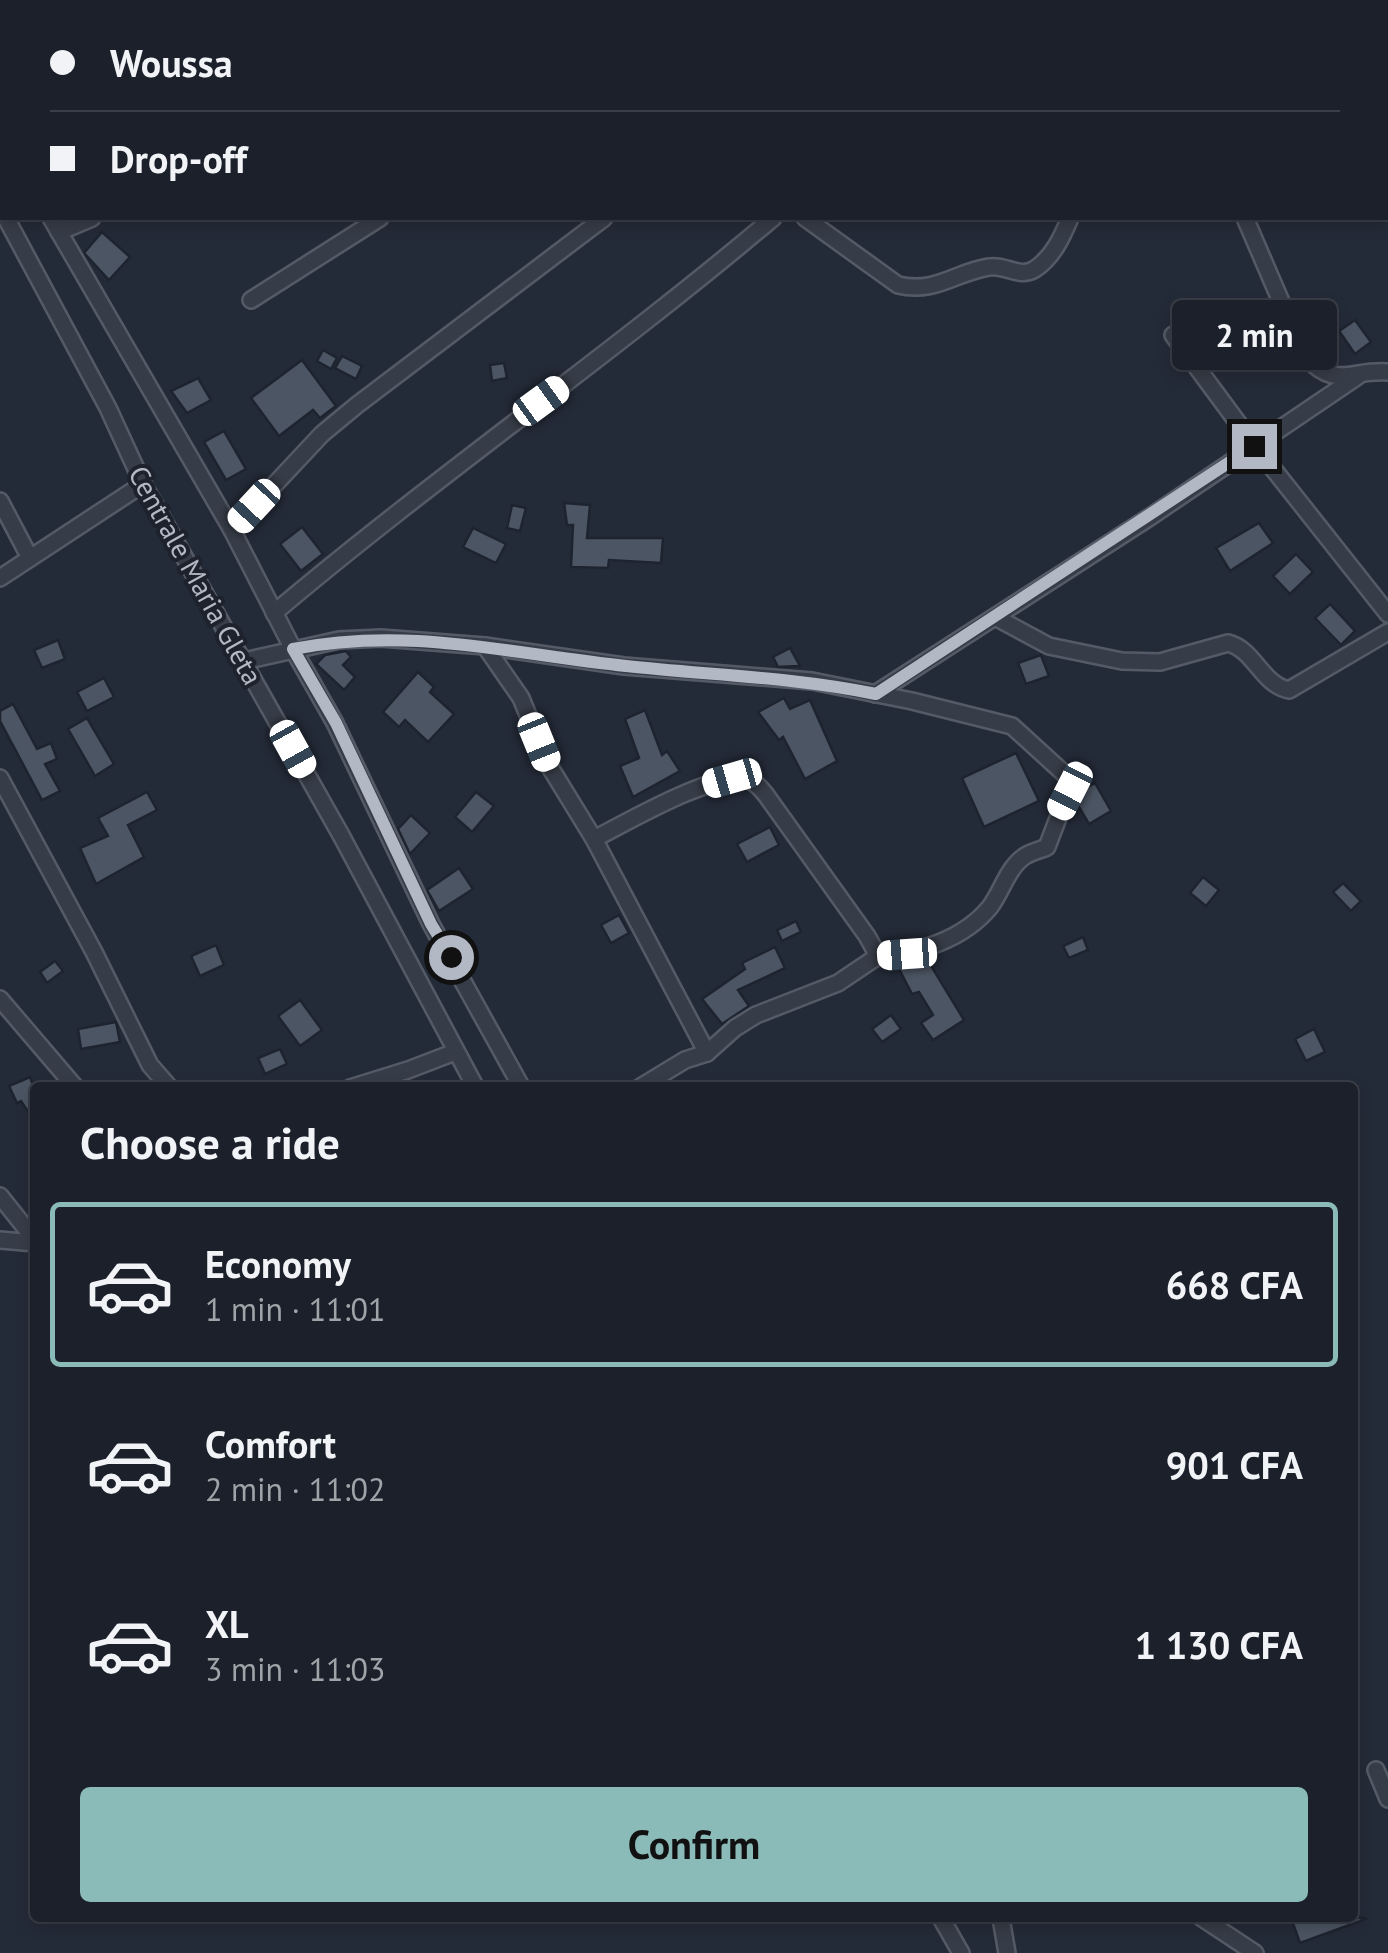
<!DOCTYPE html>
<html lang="en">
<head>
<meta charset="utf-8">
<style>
  :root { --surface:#1b202a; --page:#282d36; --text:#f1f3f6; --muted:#a0a3a8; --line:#393e47; --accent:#8bbbb9 }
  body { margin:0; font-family:"PT Sans",sans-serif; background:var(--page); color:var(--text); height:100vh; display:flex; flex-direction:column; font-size:38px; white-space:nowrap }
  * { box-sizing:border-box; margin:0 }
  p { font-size:32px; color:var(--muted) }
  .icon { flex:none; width:55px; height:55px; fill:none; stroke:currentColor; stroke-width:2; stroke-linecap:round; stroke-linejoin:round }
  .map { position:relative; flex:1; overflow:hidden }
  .sheet { position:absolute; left:30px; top:1082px; width:1328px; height:840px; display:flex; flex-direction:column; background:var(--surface); border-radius:10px; box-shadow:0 5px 15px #0003,0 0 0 2px var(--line) }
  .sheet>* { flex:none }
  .hud { position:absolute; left:0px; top:0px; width:1390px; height:220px; box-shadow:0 5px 15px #0003,0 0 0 2px var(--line); display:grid; align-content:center; height:220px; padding:0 50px; background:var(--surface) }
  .end { position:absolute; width:45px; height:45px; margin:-22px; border:12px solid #b2b8c4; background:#111; box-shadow:0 0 0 5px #111 }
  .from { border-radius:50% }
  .bubble { position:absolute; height:70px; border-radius:10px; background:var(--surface); box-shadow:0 5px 15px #0003,0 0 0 2px var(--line); font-size:32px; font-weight:700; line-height:70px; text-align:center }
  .car { position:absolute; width:30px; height:60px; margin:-30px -15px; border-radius:12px; box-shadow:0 0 8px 2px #0007; background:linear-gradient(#fff 24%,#345 0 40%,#fff 0 76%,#345 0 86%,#fff 0) }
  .hud b { display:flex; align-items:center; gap:35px; height:95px; font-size:38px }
  .hud b+b { border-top:2px solid var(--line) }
  .hud i { width:25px; height:25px; background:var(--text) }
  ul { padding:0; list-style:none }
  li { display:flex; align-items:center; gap:30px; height:165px; margin:0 20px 15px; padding:0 30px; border:5px solid transparent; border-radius:10px }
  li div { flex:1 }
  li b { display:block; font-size:38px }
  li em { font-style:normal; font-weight:700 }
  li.selected { border-color:var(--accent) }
  li>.icon { width:90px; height:90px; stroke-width:1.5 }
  h2 { padding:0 50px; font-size:45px; line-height:120px }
  .primary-button { display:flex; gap:20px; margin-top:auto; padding:20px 50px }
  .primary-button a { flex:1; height:115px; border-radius:10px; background:var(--accent); color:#111; font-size:40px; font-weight:700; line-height:115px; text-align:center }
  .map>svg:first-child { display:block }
</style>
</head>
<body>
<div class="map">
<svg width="1388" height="1953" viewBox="0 0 1388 1953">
  <rect width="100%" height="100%" fill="#242b38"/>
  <!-- building -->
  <g fill="#4c5563" stroke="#1e242f" stroke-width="2.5">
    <path d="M102 232 130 257 109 280 84 253Z"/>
    <path d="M1355 320 1371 342 1355 354 1339 331Z"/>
    <path d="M323 350 337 358 331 369 317 361Z"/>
    <path d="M342 356 362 366 356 379 335 368Z"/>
    <path d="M302 360 336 406 320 418 313 410 279 436 251 398Z"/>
    <path d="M504 363 507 378 492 381 490 365Z"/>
    <path d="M198 378 211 400 187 413 171 391Z"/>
    <path d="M224 431 246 469 226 480 204 442Z"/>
    <path d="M564 503 590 505 587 538H663L661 563 609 560 608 568 571 567 573 525H567Z"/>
    <path d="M512 505 526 508 520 531 507 528Z"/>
    <path d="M1259 523 1273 543 1230 571 1216 548Z"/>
    <path d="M302 527 323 554 301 571 280 544Z"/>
    <path d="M473 528 506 544 496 563 463 547Z"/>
    <path d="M1296 554 1313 572 1290 594 1273 576Z"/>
    <path d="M1330 604 1355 631 1341 645 1315 618Z"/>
    <path d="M58 640 65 659 42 668 34 650Z"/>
    <path d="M790 648 800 666 778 667 773 657Z"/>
    <path d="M346 651 351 657 343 665 355 677 344 690 316 664 325 655Z"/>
    <path d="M1041 655 1049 676 1026 684 1018 663Z"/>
    <path d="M418 672 434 687 430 692 454 714 428 742 405 720 399 727 383 712Z"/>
    <path d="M104 678 114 697 87 711 77 692Z"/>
    <path d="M784 698 790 709 810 700 837 761 805 779 783 737 779 740 758 712Z"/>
    <path d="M13 704 37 749 51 743 57 759 45 764 60 791 42 800 0 721V711Z"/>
    <path d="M645 710 662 755 667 751 680 771 633 797 620 766 639 758 625 719Z"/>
    <path d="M87 718 114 764 95 776 68 729Z"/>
    <path d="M1016 753 1039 801 984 827 962 778Z"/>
    <path d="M1095 783 1111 811 1089 824 1076 802 1080 791Z"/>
    <path d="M147 792 157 810 128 825 144 857 96 884 80 848 108 836 98 818Z"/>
    <path d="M476 792 494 806 472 832 455 817Z"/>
    <path d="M411 815 430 833 410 854 398 829Z"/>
    <path d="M770 827 779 845 747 862 737 844Z"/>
    <path d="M459 868 473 889 439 911 427 890Z"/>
    <path d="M1203 877 1219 890 1206 906 1190 893Z"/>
    <path d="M1343 883 1361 901 1351 911 1333 892Z"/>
    <path d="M619 915 629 933 611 943 601 925Z"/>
    <path d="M796 921 801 932 782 941 777 930Z"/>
    <path d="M1083 937 1088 950 1069 958 1063 946Z"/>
    <path d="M216 945 224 965 200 976 191 956Z"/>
    <path d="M775 947 785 968 738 990 749 1006 722 1024 702 999 745 969 742 963Z"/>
    <path d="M927 959 964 1020 933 1040 921 1023 933 1015 919 992 912 994 897 965Z"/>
    <path d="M55 961 63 971 47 983 40 972Z"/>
    <path d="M300 1000 322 1030 300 1046 278 1016Z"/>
    <path d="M891 1015 901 1029 882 1042 872 1029Z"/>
    <path d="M116 1022 120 1042 81 1049 78 1029Z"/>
    <path d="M1314 1029 1325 1052 1306 1061 1295 1039Z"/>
    <path d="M280 1049 287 1064 265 1074 258 1058Z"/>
    <path d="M30 1077 35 1090V1122L21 1101 17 1103 9 1086Z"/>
    <path d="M1291 1918H1365L1366 1919 1300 1943Z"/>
  </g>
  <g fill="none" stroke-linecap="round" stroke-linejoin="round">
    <defs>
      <g id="minor">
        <path d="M512 0V2"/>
        <path d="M1131 0 1133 2"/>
        <path d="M181 2 184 0"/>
        <path d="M844 2 848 0"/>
        <path d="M0 80 2 79"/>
        <path d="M1388 118V119"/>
        <path d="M0 119 2 124"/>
        <path d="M6 218 108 408 143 484 342 837 476 1088"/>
        <path d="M51 218 232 530 293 649 335 723 431 924 522 1088"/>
        <path d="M805 218 898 285C935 294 956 272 989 267 1006 264 1019 279 1035 269 1053 257 1062 237 1070 218"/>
        <path d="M1245 218 1304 355C1336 391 1350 369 1388 372"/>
        <path d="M59 232 92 218"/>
        <path d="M251 300 380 218"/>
        <path d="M1173 335 1255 446 1388 614"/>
        <path d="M0 501 30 558"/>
        <path d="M232 530 322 434 357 405 604 218"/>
        <path d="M0 578 143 484"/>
        <path d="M274 613C436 476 611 355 773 218"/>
        <path d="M995 617 1049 646 1122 661 1160 662 1228 643C1255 650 1261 684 1289 690L1388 632"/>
        <path d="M485 646 521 698 548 764 594 839 707 1053"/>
        <path d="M244 661 339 640 381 638 485 646 624 666 812 681 912 701 1012 726 1069 778 1071 784 1047 847C1040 850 1031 852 1025 856 1008 867 1002 891 990 907 964 939 918 954 878 956"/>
        <path d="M875 694 1150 517 1358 376"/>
        <path d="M0 778 94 952 150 1065 170 1088"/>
        <path d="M594 839C626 823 715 770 748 780 756 782 761 789 766 795L867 936 878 956 838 983 756 1015 735 1028 707 1053 685 1060 639 1088"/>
        <path d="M0 999 76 1088"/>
        <path d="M350 1088 408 1070 455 1052"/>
        <path d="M0 1196 35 1240"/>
        <path d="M0 1240 35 1243"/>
        <path d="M1376 1770 1388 1799"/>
        <path d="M941 1918 961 1953"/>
        <path d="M1001 1918 1007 1953"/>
        <path d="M1202 1918 1255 1953"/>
      </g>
    </defs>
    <!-- minor casing -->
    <use href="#minor" stroke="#555b66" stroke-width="20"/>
    <!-- minor -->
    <use href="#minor" stroke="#373d48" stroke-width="15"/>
  </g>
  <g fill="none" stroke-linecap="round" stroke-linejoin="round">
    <!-- route -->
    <path stroke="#b2b8c4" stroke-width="12" d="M451 957 431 924 336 723 293 649C410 626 510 654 626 666 709 675 793 677 876 694L1254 446"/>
  </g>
  <g text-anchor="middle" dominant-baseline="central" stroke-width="8" stroke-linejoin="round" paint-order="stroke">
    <!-- street labels -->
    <g font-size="28" fill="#b2b8c4" stroke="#1d222d">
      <text transform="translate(196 575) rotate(61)">Centrale Maria Gleta</text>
    </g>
  </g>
</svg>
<i class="end from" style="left:451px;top:957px"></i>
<i class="end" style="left:1254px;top:446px"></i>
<div class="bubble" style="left:1172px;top:300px;width:165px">2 min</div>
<i class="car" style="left:541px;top:401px;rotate:54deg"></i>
<i class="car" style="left:254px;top:506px;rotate:223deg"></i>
<i class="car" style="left:539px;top:742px;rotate:158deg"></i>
<i class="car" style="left:293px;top:749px;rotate:151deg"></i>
<i class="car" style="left:732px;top:778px;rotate:254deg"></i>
<i class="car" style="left:1070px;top:791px;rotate:207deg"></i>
<i class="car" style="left:907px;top:954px;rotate:266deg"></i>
<div class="hud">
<b><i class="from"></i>Woussa</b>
<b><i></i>Drop-off</b>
</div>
<section class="sheet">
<h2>Choose a ride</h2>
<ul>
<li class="selected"><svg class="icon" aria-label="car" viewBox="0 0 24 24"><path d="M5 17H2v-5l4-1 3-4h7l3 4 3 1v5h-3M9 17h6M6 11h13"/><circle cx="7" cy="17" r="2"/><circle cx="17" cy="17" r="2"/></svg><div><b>Economy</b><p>1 min · 11:01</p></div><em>668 CFA</em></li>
<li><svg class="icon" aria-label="car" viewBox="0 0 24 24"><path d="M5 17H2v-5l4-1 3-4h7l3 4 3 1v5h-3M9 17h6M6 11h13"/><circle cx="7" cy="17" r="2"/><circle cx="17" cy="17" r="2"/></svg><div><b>Comfort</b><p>2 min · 11:02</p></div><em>901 CFA</em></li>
<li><svg class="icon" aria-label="car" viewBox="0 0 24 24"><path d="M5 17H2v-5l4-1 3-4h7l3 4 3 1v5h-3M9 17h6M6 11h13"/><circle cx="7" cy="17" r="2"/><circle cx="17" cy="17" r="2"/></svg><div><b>XL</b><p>3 min · 11:03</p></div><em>1 130 CFA</em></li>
</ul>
<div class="primary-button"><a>Confirm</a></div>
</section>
</div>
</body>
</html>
